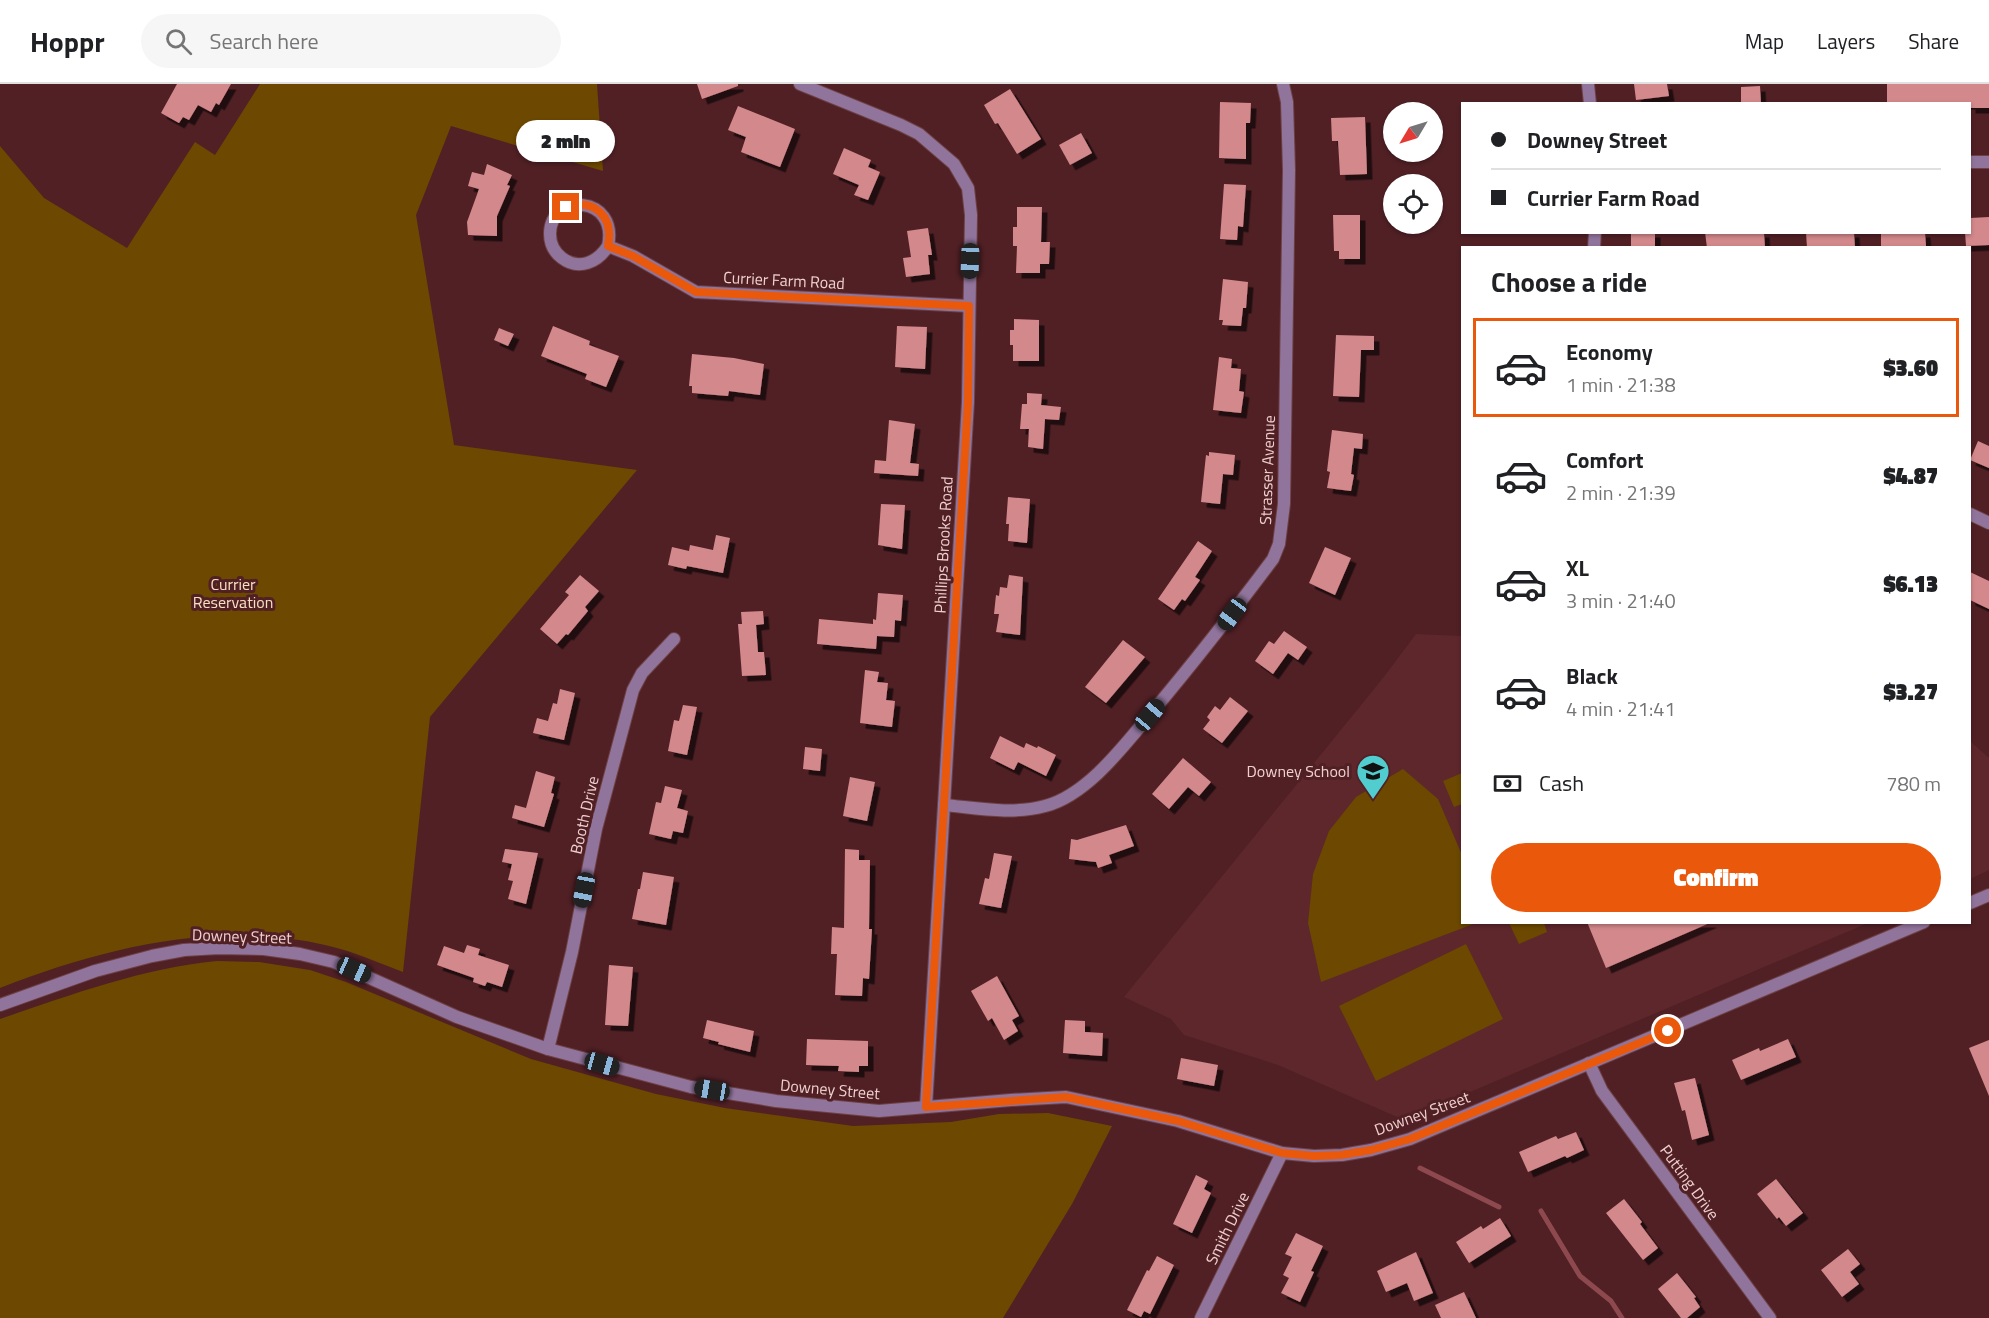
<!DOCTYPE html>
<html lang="en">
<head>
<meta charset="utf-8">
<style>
  :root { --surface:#fff; --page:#f6f6f6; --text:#202124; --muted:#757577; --line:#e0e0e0; --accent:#ea580c }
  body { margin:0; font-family:"Titillium Web",sans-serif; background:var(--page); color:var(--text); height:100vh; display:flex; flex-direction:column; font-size:22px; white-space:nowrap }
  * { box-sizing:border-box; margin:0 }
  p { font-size:20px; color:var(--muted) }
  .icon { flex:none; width:33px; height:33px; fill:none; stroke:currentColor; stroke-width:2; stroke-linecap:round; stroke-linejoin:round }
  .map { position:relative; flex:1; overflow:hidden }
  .side { position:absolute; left:1461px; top:162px; width:510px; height:678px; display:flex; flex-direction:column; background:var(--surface); border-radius:0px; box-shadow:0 2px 4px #0004 }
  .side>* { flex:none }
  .guide { position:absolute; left:1461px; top:18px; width:510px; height:132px; border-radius:0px; box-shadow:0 2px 4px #0004; display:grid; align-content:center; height:132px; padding:0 30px; background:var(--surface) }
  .needle { width:39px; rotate:232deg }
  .tools { position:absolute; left:1383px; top:18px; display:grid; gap:12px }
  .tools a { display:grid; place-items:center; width:60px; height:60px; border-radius:50%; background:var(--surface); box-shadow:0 2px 4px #0004; font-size:30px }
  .end { position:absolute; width:27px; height:27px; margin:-14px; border:8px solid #ea580c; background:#fff; box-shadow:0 0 0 3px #fff }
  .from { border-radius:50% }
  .bubble { position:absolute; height:42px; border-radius:21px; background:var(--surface); box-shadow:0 2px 4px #0004; font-size:20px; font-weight:800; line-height:42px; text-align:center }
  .car { position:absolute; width:18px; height:36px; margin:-18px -9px; border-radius:8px; box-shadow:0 0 4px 2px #0007; background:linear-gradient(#222 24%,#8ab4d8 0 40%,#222 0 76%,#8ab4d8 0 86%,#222 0) }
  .guide b { display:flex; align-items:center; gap:21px; height:57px; font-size:22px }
  .guide b+b { border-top:2px solid var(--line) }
  .guide i { width:15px; height:15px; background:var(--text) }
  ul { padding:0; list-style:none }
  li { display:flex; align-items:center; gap:18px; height:99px; margin:0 12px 9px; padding:0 18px; border:3px solid transparent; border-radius:0px }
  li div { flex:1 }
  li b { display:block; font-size:22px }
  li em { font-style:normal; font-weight:800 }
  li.active { border-color:var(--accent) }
  li>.icon { width:54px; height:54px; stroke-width:1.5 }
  h2 { padding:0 30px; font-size:27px; line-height:72px }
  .pay { display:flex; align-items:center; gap:15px; height:66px; padding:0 30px; font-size:22px }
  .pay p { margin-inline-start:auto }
  .button { display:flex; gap:12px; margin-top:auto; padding:12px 30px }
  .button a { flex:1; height:69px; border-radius:36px; background:var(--accent); color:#fff; font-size:24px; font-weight:800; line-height:69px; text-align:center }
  header { display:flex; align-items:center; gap:36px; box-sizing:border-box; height:84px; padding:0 30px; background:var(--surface); border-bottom:2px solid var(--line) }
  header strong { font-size:28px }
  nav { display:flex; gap:33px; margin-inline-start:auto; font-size:21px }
  .search { width:420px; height:54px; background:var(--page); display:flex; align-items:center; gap:15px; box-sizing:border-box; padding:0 21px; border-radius:33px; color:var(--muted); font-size:22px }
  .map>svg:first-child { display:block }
</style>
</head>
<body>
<header>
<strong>Hoppr</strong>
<div class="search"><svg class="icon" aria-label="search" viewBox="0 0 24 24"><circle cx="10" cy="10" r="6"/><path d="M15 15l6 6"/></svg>Search here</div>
<nav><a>Map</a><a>Layers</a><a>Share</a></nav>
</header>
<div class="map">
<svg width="1989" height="1234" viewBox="0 0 1989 1234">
  <defs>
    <filter id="shadow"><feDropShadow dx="5.5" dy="5.5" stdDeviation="0" flood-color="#0009"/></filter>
  </defs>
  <rect width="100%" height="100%" fill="#502025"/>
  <!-- built -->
  <g fill="#5e272c">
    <path d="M1416 550 1462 552V838L1868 839 1404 1036 1278 981 1184 951 1171 935 1124 913 1383 594Z"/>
    <path d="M1970 657 1989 674V786L1970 795Z"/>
  </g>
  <!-- green -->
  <g fill="#6c4800">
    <path d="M260 0H597L603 87 451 42 416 131 454 361 637 386 430 633 403 888C377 878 352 867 325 861 216 836 102 864 0 904V62L44 114 127 164 195 58 215 71Z"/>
    <path d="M1403 685 1438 715 1462 771V838L1476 839 1321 898 1308 839 1313 790 1329 747 1356 713Z"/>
    <path d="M1462 689V720L1454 723 1443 697Z"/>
    <path d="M1509 839H1544L1547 848 1519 860Z"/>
    <path d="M1466 860 1503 935 1376 997 1339 922Z"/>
    <path d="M217 877 259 878 310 886 346 898 531 975 656 1010 725 1024 853 1042 951 1038 999 1030 1048 1029 1112 1042 1072 1120 1003 1234H0V935C70 911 143 884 217 877Z"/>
  </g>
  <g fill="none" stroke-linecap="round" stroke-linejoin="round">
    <!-- stream -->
    <g stroke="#8d494e" stroke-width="5">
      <path d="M1420 1084 1499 1123"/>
      <path d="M1541 1127 1580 1192 1611 1217 1622 1234"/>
    </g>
  </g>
  <!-- building -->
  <g fill="#d3888b" filter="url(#shadow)">
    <path d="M177 0H231L219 21 216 19 211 28 198 21 189 36 183 33 179 39 161 29Z"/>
    <path d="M697 0H738V2L702 15Z"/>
    <path d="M1634 0H1667L1669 12 1636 16Z"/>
    <path d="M1887 0H1989V24H1970V20H1887Z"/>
    <path d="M1760 2 1761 20H1741V3Z"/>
    <path d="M1010 5 1041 55 1017 70 998 39 995 40 984 21Z"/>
    <path d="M1220 18 1251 19 1250 39H1246V75L1219 74Z"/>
    <path d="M738 22 795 45 780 83 741 68 746 53 728 46Z"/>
    <path d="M1365 33 1367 90 1340 91 1338 57H1332L1331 34Z"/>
    <path d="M1081 49 1092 69 1070 81 1059 61Z"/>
    <path d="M844 64 871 76 868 83 880 88 868 116 854 111 859 101 833 90Z"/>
    <path d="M487 80 512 91 507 101 510 102 497 132V152L468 151 467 138 479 105 468 102 472 88 484 91Z"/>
    <path d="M1224 100 1246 101 1243 143 1238 142 1237 156 1220 155Z"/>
    <path d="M1017 123H1042L1041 158H1050L1049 180H1040V189H1016L1017 162H1013V143H1017Z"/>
    <path d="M1333 131H1360V175H1339V167H1334Z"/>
    <path d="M1989 133V161L1966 162 1965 148H1970V134Z"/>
    <path d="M928 144 932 171H928L930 190 906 193 903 174 911 173 907 147Z"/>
    <rect x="1631" y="148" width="24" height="16"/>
    <path d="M1705 148H1764L1765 164H1707Z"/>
    <path d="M1806 148H1854L1855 164H1807Z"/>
    <path d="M1881 148H1925L1926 162 1881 164Z"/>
    <path d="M1223 195 1248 198 1246 224H1243L1241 242 1222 241 1223 236H1219Z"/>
    <path d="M1014 235 1039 236V277H1013V261H1010V246H1014Z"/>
    <path d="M553 242 590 257 589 261 619 272 606 303 585 295 587 290 541 272Z"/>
    <path d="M897 242 927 243 925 285 895 283Z"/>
    <path d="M499 244 514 250 508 262 494 256Z"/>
    <path d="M1336 251 1374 252V266H1361L1359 313 1333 312Z"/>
    <path d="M692 270 734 274 764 280 760 311 729 307 728 312 692 309V302H689Z"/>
    <path d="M1219 273 1232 275 1231 284 1241 285 1239 307 1244 308 1241 329 1213 326Z"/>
    <path d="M1027 309 1042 310 1041 321 1061 323 1059 336 1045 335 1043 365 1028 363 1029 345H1020L1022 320H1027Z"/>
    <path d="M889 336 915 340 910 379 919 380 918 392 874 389 875 376 886 377Z"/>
    <path d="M1332 346 1363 350 1362 365 1354 364 1351 390 1354 391 1351 407 1327 404 1330 388 1327 387Z"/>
    <path d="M1978 357 1989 362V384L1970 376Z"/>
    <path d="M1209 368 1235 371 1233 391 1223 390 1220 420 1201 418 1206 371 1209 372Z"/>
    <path d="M1008 413 1030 415 1027 459 1008 457 1009 440H1006Z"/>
    <path d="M881 420 905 421 902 465 878 461Z"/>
    <path d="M716 451 730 454 723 489 687 482 686 485 668 481 672 463 689 467 690 461 713 466Z"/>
    <path d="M1198 457 1212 467 1195 493 1200 496 1185 517 1182 515 1174 526 1158 515Z"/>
    <path d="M1325 463 1351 474 1335 511 1309 499Z"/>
    <path d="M1970 488 1989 497V525L1970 516Z"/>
    <path d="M580 491 599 507 585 523 588 527 568 551 566 550 557 560 540 545 569 511 565 508Z"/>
    <path d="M1009 491 1023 493 1020 551 996 548 999 530H994L996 511 999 512 1000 503 1007 504Z"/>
    <path d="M878 509 903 511 901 537 895 536 894 553 877 552 876 565 817 560 819 535 873 540V535L876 536Z"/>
    <path d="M763 527 764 540 756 541 758 568H764L766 591 742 592 738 540H742L741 528Z"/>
    <path d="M1284 547 1307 563 1298 576 1288 569 1273 590 1255 577 1269 557 1274 560Z"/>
    <path d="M1123 556 1145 573 1106 619 1085 603Z"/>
    <path d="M865 586 879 588 877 598 888 599 886 616 895 617 892 643 860 639Z"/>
    <path d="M560 605 575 609 564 656 533 649 537 634 548 637 553 619 557 620Z"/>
    <path d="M1230 613 1248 627 1222 659 1203 645 1210 636 1207 633 1215 622 1220 626Z"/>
    <path d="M683 621 697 623 687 671 668 667 674 636 679 637Z"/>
    <path d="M1000 652 1024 664 1026 659 1037 664 1038 662 1056 671 1046 692 1018 678 1014 686 990 674Z"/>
    <path d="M805 663 822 665 820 687 803 685Z"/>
    <path d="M1183 674 1211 698 1199 712 1188 703 1169 725 1152 710Z"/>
    <path d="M536 687 555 693 551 709 554 710 544 743 512 734 515 721 526 724Z"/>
    <path d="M850 693 875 698 867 737 843 732Z"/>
    <path d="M665 702 682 706 677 724 688 727 683 749 673 747 671 755 649 750 656 718 661 719Z"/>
    <path d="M1126 741 1134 762 1109 771 1112 779 1098 784 1096 778 1069 775 1071 755 1077 756Z"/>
    <path d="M505 765 538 769 526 820 508 815 513 797 508 796 512 780 502 778Z"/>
    <path d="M845 765 859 766V776H870L869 845H872L869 895 863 894 862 912 835 911 837 870H831L832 843 844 844Z"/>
    <path d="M994 769 1012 772 1001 824 979 820 985 794 989 795Z"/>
    <path d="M643 788 674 793 666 841 632 835 638 805H640Z"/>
    <path d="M1587 838H1712L1606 884Z"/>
    <path d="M467 861 480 865 478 871 509 881 502 903 487 898 485 902 473 898 474 894 437 881 444 862 464 869Z"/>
    <path d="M609 881 633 883 628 942 605 941Z"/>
    <path d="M997 892 1019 932 1012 936 1018 947 1004 956 992 934 988 937 971 907Z"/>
    <path d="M707 936 754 947 750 968 718 960 719 958 703 954Z"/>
    <path d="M1065 936 1085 937V948L1103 949 1102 972 1063 969Z"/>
    <path d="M807 955 868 957V982H859V988L838 987 839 982 806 981Z"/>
    <path d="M1788 955 1796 973 1741 996 1732 976 1759 964 1760 967Z"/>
    <path d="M1989 956V1012L1969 964Z"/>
    <path d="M1181 974 1218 981 1214 1002 1177 995Z"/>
    <path d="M1695 994 1709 1051 1692 1056 1685 1026 1682 1027 1674 999Z"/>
    <path d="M1576 1048 1584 1066 1567 1074 1565 1072 1528 1088 1519 1068 1556 1052 1558 1055Z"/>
    <path d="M1196 1091 1208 1097 1204 1105 1211 1109 1192 1149 1173 1140Z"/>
    <path d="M1776 1095 1803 1129 1786 1142 1779 1133 1777 1135 1757 1110Z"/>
    <path d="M1624 1115 1642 1138 1640 1140 1658 1164 1643 1176 1606 1129Z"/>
    <path d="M1500 1134 1511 1152 1469 1179 1456 1158 1481 1142 1483 1145Z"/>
    <path d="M1296 1149 1323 1162 1311 1187 1314 1188 1300 1218 1281 1209 1289 1194 1283 1191 1292 1173 1285 1170Z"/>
    <path d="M1848 1165 1860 1180 1850 1188 1859 1200 1842 1213 1821 1186Z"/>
    <path d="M1416 1168 1433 1209 1414 1217 1407 1199 1386 1208 1377 1187Z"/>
    <path d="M1157 1172 1174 1181 1150 1230 1144 1227 1141 1233 1127 1226 1147 1186 1149 1187Z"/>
    <path d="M1677 1189 1696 1213 1694 1214 1700 1223 1687 1234H1681L1658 1205Z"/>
    <path d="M1464 1208 1476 1234H1441L1435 1221Z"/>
  </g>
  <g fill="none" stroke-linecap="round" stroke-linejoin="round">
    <defs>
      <g id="street">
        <path d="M800 0 901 41 919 50 954 80 968 104 971 131 968 318 926 1023"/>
        <path d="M1588 0 1590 20"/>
        <path d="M1970 78H1989"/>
        <path d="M608 162C598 178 579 187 562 174 554 168 550 159 550 150 550 108 619 111 608 162L633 172 696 208 969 222"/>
        <path d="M1594 164 1595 148"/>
        <path d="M1970 430 1989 439"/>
        <path d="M944 721C977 724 1012 731 1045 722 1088 711 1126 659 1153 627 1195 577 1234 527 1273 475L1279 460 1284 420 1289 86 1287 18 1283 0"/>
        <path d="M1970 819 1989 811"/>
        <path d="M0 921 95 887 152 872 184 866 219 864 264 865 300 870 334 878 457 933 548 965 691 1003 776 1017 879 1027 1011 1016 1066 1013 1178 1037 1282 1069 1314 1072 1342 1071 1371 1066 1410 1055 1924 838"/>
        <path d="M548 965 572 868 596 745 633 606 642 589 674 555"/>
        <path d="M1589 979 1602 1007 1770 1234"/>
        <path d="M1201 1234 1282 1069"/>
      </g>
    </defs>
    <!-- street casing -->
    <use href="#street" stroke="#6d4044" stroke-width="14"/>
    <!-- street -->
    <use href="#street" stroke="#91749c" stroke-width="12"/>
  </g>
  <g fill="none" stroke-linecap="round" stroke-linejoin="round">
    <!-- route -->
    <path stroke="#ea580c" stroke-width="8" d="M566 123C595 114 614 133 608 162L633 172 696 208 969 222 968 318 926 1023 1066 1013 1178 1037 1282 1069 1314 1072 1341 1071 1371 1066 1410 1055 1668 947"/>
  </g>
  <!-- icons -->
  <defs>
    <symbol id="school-pin" viewBox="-11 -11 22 30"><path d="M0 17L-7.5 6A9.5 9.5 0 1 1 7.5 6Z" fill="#52cdcf" stroke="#502025"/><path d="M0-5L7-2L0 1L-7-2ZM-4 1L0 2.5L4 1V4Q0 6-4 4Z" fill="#111"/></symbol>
  </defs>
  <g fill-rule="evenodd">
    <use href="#school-pin" x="1354" y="668" width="38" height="52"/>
  </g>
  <g text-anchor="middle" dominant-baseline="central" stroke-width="6" stroke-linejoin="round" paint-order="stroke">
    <!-- street labels -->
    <g font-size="16" fill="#f0d0d0" stroke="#502025">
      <text transform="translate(784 196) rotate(3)">Currier Farm Road</text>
      <text transform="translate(1267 386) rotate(-88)">Strasser Avenue</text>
      <text transform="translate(943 461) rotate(-87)">Phillips Brooks Road</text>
      <text transform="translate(584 731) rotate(-77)">Booth Drive</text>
      <text transform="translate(242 852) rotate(2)">Downey Street</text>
      <text transform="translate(830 1005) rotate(5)">Downey Street</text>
      <text transform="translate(1422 1029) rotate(-20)">Downey Street</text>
      <text transform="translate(1690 1098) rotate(54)">Putting Drive</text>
      <text transform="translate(1227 1144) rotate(-64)">Smith Drive</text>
    </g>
    <!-- park labels -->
    <g font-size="16" fill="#f7e0c0" stroke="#502025">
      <text x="233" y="500">Currier<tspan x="233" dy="18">Reservation</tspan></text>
    </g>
    <!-- poi labels -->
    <g font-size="16" fill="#f0d0d0" stroke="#502025" text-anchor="end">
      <text x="1350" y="687">Downey School</text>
    </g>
  </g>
</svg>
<div class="tools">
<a><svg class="needle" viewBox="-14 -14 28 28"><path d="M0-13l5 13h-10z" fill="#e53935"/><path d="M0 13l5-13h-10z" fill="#757577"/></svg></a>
<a><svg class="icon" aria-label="locate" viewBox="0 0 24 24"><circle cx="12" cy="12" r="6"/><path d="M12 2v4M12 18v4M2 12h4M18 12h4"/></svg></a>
</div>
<i class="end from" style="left:1668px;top:947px"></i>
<i class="end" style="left:566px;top:123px"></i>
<div class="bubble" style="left:516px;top:36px;width:99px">2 min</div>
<i class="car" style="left:970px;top:177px;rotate:182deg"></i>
<i class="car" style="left:1232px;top:530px;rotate:217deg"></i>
<i class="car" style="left:1150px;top:631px;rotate:40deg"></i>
<i class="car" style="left:584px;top:806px;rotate:191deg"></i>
<i class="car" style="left:354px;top:886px;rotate:114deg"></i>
<i class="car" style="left:602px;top:980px;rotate:106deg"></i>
<i class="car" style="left:712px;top:1006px;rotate:280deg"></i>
<div class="guide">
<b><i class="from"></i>Downey Street</b>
<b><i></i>Currier Farm Road</b>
</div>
<section class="side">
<h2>Choose a ride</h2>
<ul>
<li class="active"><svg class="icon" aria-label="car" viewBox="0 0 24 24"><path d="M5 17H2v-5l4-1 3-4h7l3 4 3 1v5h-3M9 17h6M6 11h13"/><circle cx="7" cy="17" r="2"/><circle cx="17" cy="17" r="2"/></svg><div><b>Economy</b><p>1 min · 21:38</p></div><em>$3.60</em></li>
<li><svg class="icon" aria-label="car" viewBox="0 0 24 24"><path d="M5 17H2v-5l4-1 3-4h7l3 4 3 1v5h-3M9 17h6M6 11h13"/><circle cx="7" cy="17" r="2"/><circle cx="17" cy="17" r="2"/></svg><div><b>Comfort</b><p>2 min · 21:39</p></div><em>$4.87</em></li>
<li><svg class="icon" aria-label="car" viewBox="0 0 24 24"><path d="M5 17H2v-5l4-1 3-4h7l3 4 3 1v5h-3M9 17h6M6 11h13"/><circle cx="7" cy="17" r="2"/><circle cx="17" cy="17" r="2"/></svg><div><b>XL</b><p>3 min · 21:40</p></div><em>$6.13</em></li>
<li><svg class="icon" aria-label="car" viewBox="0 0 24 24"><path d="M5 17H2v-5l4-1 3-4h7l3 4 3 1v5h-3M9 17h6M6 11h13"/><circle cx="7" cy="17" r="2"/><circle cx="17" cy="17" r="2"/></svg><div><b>Black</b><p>4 min · 21:41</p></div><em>$3.27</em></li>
</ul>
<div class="pay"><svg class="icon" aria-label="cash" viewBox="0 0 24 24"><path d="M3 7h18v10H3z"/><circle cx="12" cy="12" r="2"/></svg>Cash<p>780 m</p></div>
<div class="button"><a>Confirm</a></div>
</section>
</div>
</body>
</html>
